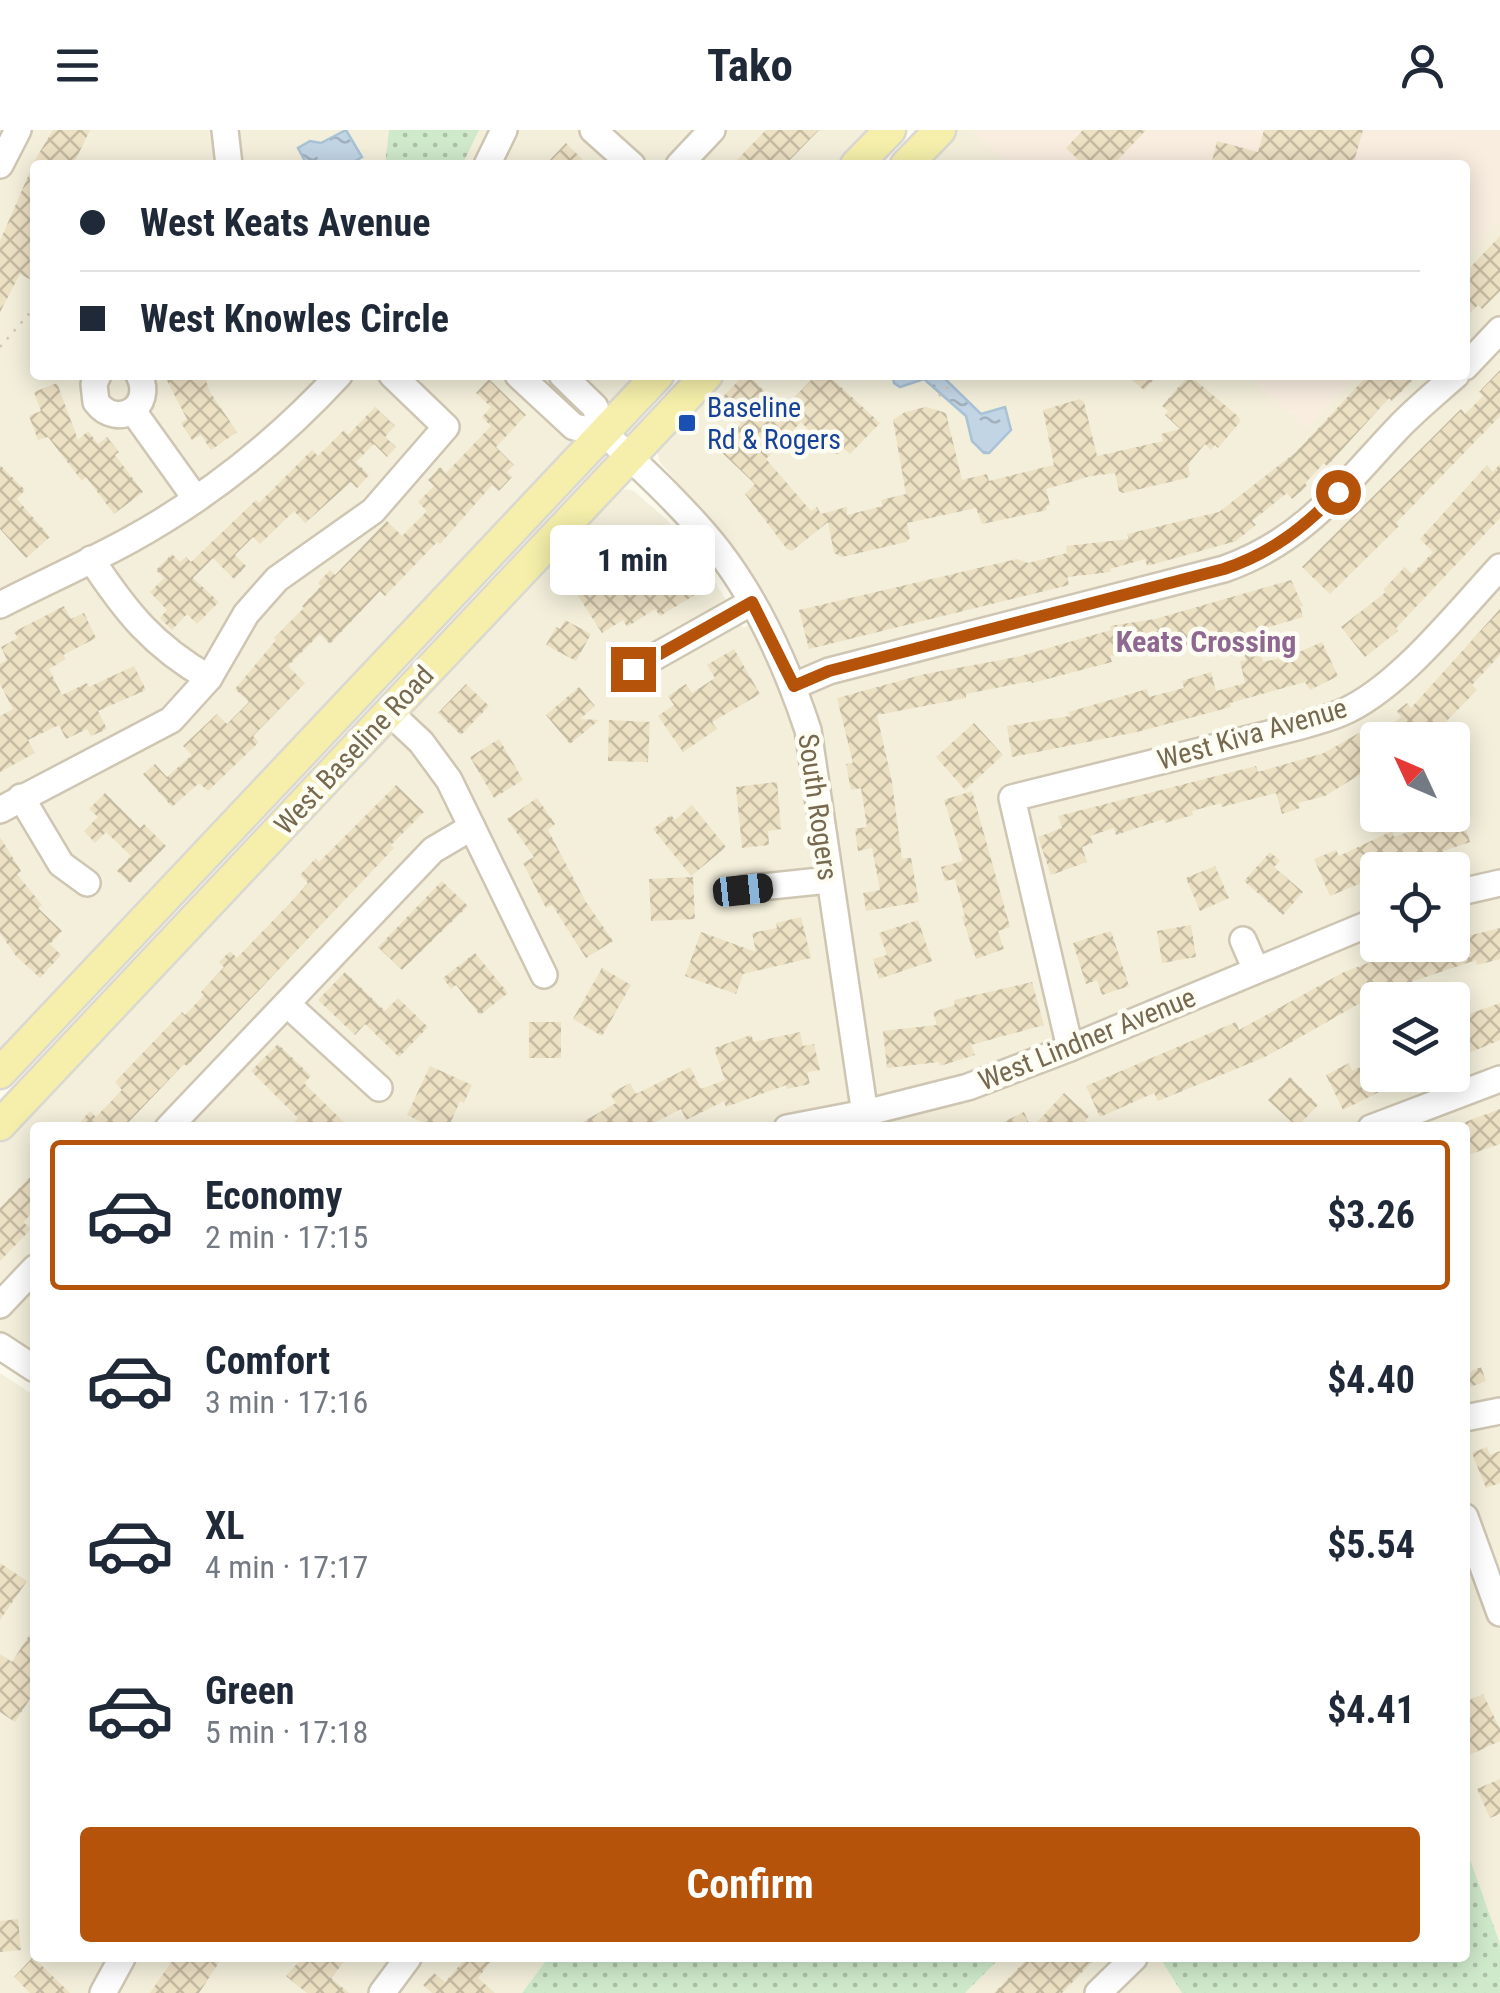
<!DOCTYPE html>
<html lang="en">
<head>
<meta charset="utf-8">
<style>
  :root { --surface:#fff; --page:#f2f2f3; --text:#1f2937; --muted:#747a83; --line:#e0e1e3; --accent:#b45309 }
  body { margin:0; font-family:"Roboto Condensed",sans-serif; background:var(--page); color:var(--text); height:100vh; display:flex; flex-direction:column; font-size:38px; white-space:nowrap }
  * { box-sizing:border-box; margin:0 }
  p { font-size:32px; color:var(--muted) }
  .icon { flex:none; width:55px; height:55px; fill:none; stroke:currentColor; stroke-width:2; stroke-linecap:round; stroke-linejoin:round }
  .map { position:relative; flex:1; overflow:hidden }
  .side { position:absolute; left:30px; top:992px; width:1440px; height:840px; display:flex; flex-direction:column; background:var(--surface); border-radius:10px; box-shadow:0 5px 25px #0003 }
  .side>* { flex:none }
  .guide { position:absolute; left:30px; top:30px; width:1440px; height:220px; border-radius:10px; box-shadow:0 5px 25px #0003; display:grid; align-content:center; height:220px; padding:0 50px; background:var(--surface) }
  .needle { width:65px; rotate:314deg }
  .tools { position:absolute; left:1360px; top:592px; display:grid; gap:20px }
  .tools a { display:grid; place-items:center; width:110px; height:110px; border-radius:10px; background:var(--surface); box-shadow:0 5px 25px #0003; font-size:50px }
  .end { position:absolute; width:45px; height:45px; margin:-22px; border:12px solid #b45309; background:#fff; box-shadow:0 0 0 5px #fff }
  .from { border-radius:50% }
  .bubble { position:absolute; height:70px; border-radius:10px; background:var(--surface); box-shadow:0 5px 25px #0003; font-size:32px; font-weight:700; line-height:70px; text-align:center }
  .car { position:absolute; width:30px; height:60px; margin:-30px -15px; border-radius:12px; box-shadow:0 0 8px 2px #0007; background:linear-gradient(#222 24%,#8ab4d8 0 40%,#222 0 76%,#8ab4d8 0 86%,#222 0) }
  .guide b { display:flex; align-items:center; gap:35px; height:95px; font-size:38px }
  .guide b+b { border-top:2px solid var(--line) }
  .guide i { width:25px; height:25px; background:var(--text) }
  ul { padding:18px 0 0; list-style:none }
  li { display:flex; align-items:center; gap:30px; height:150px; margin:0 20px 15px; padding:0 30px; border:5px solid transparent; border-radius:10px }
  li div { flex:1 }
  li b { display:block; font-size:38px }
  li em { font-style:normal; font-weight:700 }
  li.current { border-color:var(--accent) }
  li>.icon { width:90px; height:90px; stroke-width:1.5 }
  .action { display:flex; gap:20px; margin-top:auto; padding:20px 50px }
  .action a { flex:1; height:115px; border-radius:10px; background:var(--accent); color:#fff; font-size:40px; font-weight:700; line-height:115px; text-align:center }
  header { display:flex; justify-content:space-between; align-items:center; height:130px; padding:0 50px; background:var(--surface); font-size:45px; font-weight:700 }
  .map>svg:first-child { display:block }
</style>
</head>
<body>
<header><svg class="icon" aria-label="menu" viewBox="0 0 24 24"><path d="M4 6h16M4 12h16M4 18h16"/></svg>Tako<svg class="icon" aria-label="person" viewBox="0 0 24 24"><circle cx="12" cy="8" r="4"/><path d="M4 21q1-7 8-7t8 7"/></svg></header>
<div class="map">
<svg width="1500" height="1863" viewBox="0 0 1500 1863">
  <defs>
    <pattern id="grass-dots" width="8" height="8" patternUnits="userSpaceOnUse" patternTransform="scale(2.5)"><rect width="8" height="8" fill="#cfe9cb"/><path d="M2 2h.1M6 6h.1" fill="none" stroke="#adc1a7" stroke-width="1.8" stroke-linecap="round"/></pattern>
    <pattern id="water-ripples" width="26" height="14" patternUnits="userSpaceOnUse" patternTransform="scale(2.5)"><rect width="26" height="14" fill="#c2d5e5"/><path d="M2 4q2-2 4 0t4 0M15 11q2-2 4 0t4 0" fill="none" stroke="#a2b1bc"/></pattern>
    <pattern id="building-cross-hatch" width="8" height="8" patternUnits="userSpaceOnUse" patternTransform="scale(2.5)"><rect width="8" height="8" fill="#ede1c4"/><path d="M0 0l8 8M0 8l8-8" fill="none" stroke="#c5baa2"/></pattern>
  </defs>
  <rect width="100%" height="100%" fill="#fcfaed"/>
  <!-- residential -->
  <g fill="#f3efdb" fill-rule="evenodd">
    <path d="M0 0H871L838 35H35V245H641L0 924Z"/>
    <path d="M958 0H971L1011 35H925Z"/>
    <path d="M1500 91V1814L1465 1715V998H35V1224L0 1202V1013L613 365 626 359 634 361 667 390 712 447 743 498 773 483 732 416 659 331 658 322 664 311 726 245H1247L1307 298 1356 245H1465V129ZM1378 610H1452V685H1378ZM1378 740H1452V815H1378ZM1378 870H1452V945H1378Z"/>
    <path d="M0 1243 35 1266V1828H548L522 1863H0Z"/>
    <path d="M1000 1828H1168L1182 1863H965Z"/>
  </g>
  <!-- commercial -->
  <g fill="#f8eddf">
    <path d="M971 0H1500V91L1465 129V35H1011Z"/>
    <path d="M1247 245H1356L1307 298Z"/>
  </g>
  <!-- grass -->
  <g fill="url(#grass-dots)">
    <path d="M389 0H479L462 35H385Z"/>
    <path d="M1465 1715 1500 1814V1863H1182L1160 1828H1465Z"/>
    <path d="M548 1828H1000L965 1863H522Z"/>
  </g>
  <!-- water -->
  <g fill="url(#water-ripples)" stroke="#a8c2d6" stroke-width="2.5">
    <path d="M346 0 362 27 348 35 337 32 307 35 298 18 310 11 321 13Z"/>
    <path d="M893 245H941L981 284 1005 277 1011 300 989 323H984L972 311 966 286 924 249 900 257 894 253Z"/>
  </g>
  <!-- building -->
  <g fill="url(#building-cross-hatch)">
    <path d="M53 0H90L73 35H35V118L29 129 35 132V152L20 144 0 182V111L35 30Z"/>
    <path d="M766 0H819L785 35H732Z"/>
    <path d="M1083 0H1146L1113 35H1084L1066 18Z"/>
    <path d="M1264 0H1363L1353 35H1211L1217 11 1258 22Z"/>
    <path d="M566 13 588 35H545Z"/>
    <path d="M1500 106V161L1482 179 1478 175 1465 188V143Z"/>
    <path d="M1500 240V286L1396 393 1399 396 1330 464 1302 437 1461 279 1465 284 1483 266 1479 262Z"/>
    <path d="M164 245H204L210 262 237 302 211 320 201 305 192 310 181 293 187 289Z"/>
    <path d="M744 245H749L782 280 816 245H828L880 293 850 324 844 319 838 324H832L801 292 766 329 811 381 817 377 821 384 847 377V385L883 376 881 370 906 364 893 290 905 282 926 277 946 283 962 350 987 344 989 351 1054 335 1043 280 1080 269 1084 272 1097 326 1163 311 1161 304 1180 299 1165 285 1168 281 1162 276 1189 245 1239 287 1240 292 1218 318 1215 315 1211 320 1205 314 1188 334 1190 344 1187 348 1123 363 1119 361 1115 343 1091 346 1046 359 1050 375 1046 376 1047 380 982 394 976 378 907 393 910 408 906 412 842 427 834 423 828 392 792 421 787 419 745 364 755 354 717 318 741 294 719 271Z"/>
    <path d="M1126 245H1158L1144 260Z"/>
    <path d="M1368 245H1405L1412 251 1392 271 1389 268 1327 336 1324 333 1305 353 1307 356 1292 369 1287 363 1252 391 1256 395 1236 411 1147 436 1145 429 1110 439 1111 442 1067 447 1069 455 809 519 799 480 1017 429 1028 433 1067 423 1066 416 1129 409 1127 404 1219 382 1296 322Z"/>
    <path d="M489 249 526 285 496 317 514 335 507 342 512 347 499 361 492 355 440 414 437 412 385 466 380 461 330 514 320 504 288 536 305 553 253 606 259 612 208 661 199 653 172 677 143 644 155 634 167 647 192 625 183 616 217 584 227 594 249 572 235 559 276 510 274 508 304 478 302 476 321 456 318 453 330 440 335 445 387 391 402 406 427 381 418 372 434 356 428 350 440 337 446 343 491 296 482 287 491 277 476 263Z"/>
    <path d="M57 253 78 310 88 301 98 314 107 307 119 322 115 325 143 362 114 384 86 347 82 351 48 307 38 310 29 286 41 281 34 262Z"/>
    <path d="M375 277 395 296 385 307 396 317 387 327 374 314 356 332 369 345 357 358 351 352 305 393 294 381 260 414 253 407 235 425 246 436 234 449 213 428 193 448 219 472 197 494 187 484 172 500 160 488 167 480 150 462 164 448 156 440 172 424 180 432 186 427 191 432 256 370 259 373 312 320 318 326 344 300 348 305Z"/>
    <path d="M1500 334V388L1396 498 1398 501 1365 527 1341 497 1386 462 1383 460 1405 437 1412 444 1433 422 1420 409 1487 335 1493 342Z"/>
    <path d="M0 335 25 360 17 369 50 407 26 428 0 399Z"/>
    <path d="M682 425 703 460 660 486 655 479 627 497 623 490 602 503 571 455 591 442 600 457 622 442 631 456Z"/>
    <path d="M1291 450 1303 476H1300L1303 487 1255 501 1263 532 1290 526 1322 512 1338 546 1310 560 1305 552 1230 573 1231 577 1137 602 1012 627 1007 596 1070 586 1069 582 1147 559 1149 567 1184 558 1182 551 1211 542 1216 561 1245 553 1240 531 1246 530 1238 503 1168 522 1166 514 1110 526 1112 532 1032 553 1031 551 966 564V568L877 585 892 652 902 729 911 728 919 772 866 781 863 763 880 760 872 718 858 721 855 699 867 697 861 658 851 660 846 634 853 633 837 568 925 544 1017 527 1111 500 1110 496 1155 489Z"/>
    <path d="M64 476 71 489 84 483 96 508 63 525 66 529 49 539 62 565 87 553 89 557 134 536 146 560 98 581 107 599 91 606 87 599 66 609 59 595 28 610 35 623 0 642V586L13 579 0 554V534L7 530 1 517 18 508 14 502Z"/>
    <path d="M1500 479V525L1472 555 1477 560 1432 606 1428 610H1372L1401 587 1397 581 1407 573 1411 578Z"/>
    <path d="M565 490 591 504 576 531 546 515 556 497 560 499Z"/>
    <path d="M734 519 760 564 712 592 717 599 683 622 658 586 674 575 668 566 686 554 692 563 715 548 707 535Z"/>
    <path d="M466 554 489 576 461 605 438 583Z"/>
    <path d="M579 557 595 576 580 589 599 590 570 614 546 585Z"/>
    <path d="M609 590 650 592 648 632 608 631Z"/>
    <path d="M974 593 1003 625 965 660 936 627Z"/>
    <path d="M1359 603 1377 634 1325 666 1298 673 1300 678 1282 684 1276 663 1222 677 1221 673 1192 681 1193 685 1165 693 1164 689 1116 705 1114 698 1090 706 1093 713 1082 717 1087 732 1051 745 1038 707 1062 698 1058 686 1256 636 1258 642 1324 623Z"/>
    <path d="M499 609 523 650 494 668 470 627Z"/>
    <path d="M777 652 781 699 768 701 769 715 742 718 736 657Z"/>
    <path d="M396 655 424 682 391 715 394 718 187 936 184 934 123 998H75L90 981 96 987 122 960 115 952 182 882 185 885 204 865 201 862 224 837 219 832 230 821 237 828 291 772 308 753 300 745 316 728 319 732Z"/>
    <path d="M972 661 1010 797 998 801 1004 819 976 829 962 787 965 786 955 749 945 751 941 737 963 731 944 670Z"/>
    <path d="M105 663 140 698 144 694 166 716 130 753 117 741 131 726 106 702 95 713 84 701 98 687 89 679Z"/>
    <path d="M537 668 555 694 548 700 586 772 613 811 586 828 552 775 546 778 523 733 534 727 507 689Z"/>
    <path d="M692 675 726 717 691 746 653 699 671 685 675 690Z"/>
    <path d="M1437 685H1462L1470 712 1443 721 1445 726 1399 740H1378V746L1330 766 1314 729 1336 720 1339 726 1392 701 1394 707 1420 698 1438 690Z"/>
    <path d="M0 707 21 741 17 744 42 775 38 778 62 801 50 814 61 825 40 848 16 826 0 803Z"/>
    <path d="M1270 722 1280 731 1274 737 1303 762 1283 785 1244 751Z"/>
    <path d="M1215 736 1229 768 1200 781 1186 748Z"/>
    <path d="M693 747 695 789 651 791 649 749Z"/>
    <path d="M442 751 468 776 402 840 378 817Z"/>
    <path d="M801 787 811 828 743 844 736 864 685 846 701 802 756 822 752 803 777 798 776 793Z"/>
    <path d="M918 790 932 831 879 849 873 829 887 825 879 803Z"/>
    <path d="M1191 795 1196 827 1162 833 1157 801Z"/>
    <path d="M1500 798V829L1477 835 1476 830 1411 852 1413 857 1373 872 1371 867 1265 927 1158 971 1154 963 1100 987 1086 956 1236 892 1239 900 1344 842 1410 817 1452 815V810Z"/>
    <path d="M1111 801 1129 856 1102 865 1097 850 1086 854 1073 813Z"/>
    <path d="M475 823 508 863 480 885 456 855 451 859 443 848Z"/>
    <path d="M602 838 631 855 602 906 573 889Z"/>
    <path d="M345 842 385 881 398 868 428 897 399 927 365 894 355 905 318 870Z"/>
    <path d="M1032 852 1044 895 971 915 975 925 940 936 939 932 887 938 883 901 937 895 933 882 955 875 954 870Z"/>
    <path d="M1500 873V910L1452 930V890Z"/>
    <rect x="529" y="892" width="32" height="36"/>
    <path d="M800 902 803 916 814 914 820 940 807 942 810 954 787 959 786 955 726 977 724 971 686 990 681 979 652 994 654 998H572L616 973 610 964 630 953 636 964 690 937 701 959 725 950 714 918 751 905 754 912Z"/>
    <path d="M278 914 311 946 304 953 350 998H301L295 991 298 988 251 941Z"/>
    <path d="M1371 932 1377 945H1413L1343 980 1326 945 1349 933 1352 941Z"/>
    <path d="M430 936 472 955 464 973 460 971 448 998H434L407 985Z"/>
    <path d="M1290 947 1318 975 1297 997 1268 970Z"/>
    <path d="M1064 963 1089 986 1079 998H1032Z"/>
    <path d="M1500 979V1014L1465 1026V992Z"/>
    <path d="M1024 982 1031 998H991Z"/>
    <path d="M35 1042V1080L23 1092 31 1099 0 1131V1078Z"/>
    <path d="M1481 1237 1486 1251 1465 1259V1244Z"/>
    <path d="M1487 1317 1490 1325 1500 1321V1353L1486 1358 1472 1323Z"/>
    <path d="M0 1433 27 1451 0 1490Z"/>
    <path d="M35 1496V1561L15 1592 0 1582V1524L12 1532Z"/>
    <path d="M1483 1564 1500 1599V1611L1465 1627V1572Z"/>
    <path d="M1500 1649V1684L1490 1688 1477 1659Z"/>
    <path d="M18 1789 21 1820 0 1822V1791Z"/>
    <path d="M33 1827 70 1863H30L14 1847Z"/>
    <path d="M174 1828H222L199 1863H150Z"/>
    <path d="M302 1828H347L331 1848 349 1863H307L286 1846Z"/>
    <path d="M466 1828H494L478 1848 495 1863H432L423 1855 434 1843 445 1852Z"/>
    <path d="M1028 1828H1096L1062 1863H994Z"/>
  </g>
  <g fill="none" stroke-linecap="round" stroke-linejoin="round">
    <defs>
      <g id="minor">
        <path d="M225 0 229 35"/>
        <path d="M593 0 632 35"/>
        <path d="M0 35 18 0"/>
        <path d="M487 35 504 0"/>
        <path d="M679 35 712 0"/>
        <path d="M1465 237 1500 200"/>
        <path d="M98 245 94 254 96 272C117 300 155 277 139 245"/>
        <path d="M518 245 574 297 603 302"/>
        <path d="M562 245 595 277 603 302C643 340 684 377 718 420 759 473 787 537 808 600L867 998"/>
        <path d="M133 281 196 369"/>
        <path d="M91 429C126 482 153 516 209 548"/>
        <path d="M0 475C43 453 88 433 130 410 208 367 279 310 339 245"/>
        <path d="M633 539 752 472"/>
        <path d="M794 556 829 541 1224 439C1304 411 1342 357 1398 298 1416 279 1437 262 1456 245"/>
        <path d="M389 582 421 612 449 650 544 845"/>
        <path d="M21 667 61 734 87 753"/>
        <path d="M0 680 171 590 209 548 246 484 277 449 373 381 446 297 392 245"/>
        <path d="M743 759 829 750"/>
        <path d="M1452 764 1500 753"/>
        <path d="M1243 810 1256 840"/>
        <path d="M287 874 379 958"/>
        <path d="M1070 918 1012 668 1297 597C1311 593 1327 589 1341 583 1397 560 1458 482 1500 437"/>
        <path d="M168 998 433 720 472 697"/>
        <path d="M787 998 865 983 968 957 1070 918 1378 790"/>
        <path d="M1371 998 1500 949"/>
        <path d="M0 1175 35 1138"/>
        <path d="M0 1216 35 1239"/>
        <path d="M1465 1288 1500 1281"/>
        <path d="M1465 1387 1500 1483"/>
        <path d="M103 1863 122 1828"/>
        <path d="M382 1863 408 1828"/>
        <path d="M1098 1863 1134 1828"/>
      </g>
      <g id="major">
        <path d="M856 35 890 0"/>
        <path d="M906 35 940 0"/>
        <path d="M0 943 658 245"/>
        <path d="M0 995 707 245"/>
      </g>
    </defs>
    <!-- minor casing -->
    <use href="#minor" stroke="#cec6b2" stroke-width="30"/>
    <!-- major casing -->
    <use href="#major" stroke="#dbd8d2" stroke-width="35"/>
    <!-- path -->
    <g stroke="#d5c7a8" stroke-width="2.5" stroke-dasharray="2.5 8" stroke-linecap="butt">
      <path d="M0 217 35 177"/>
      <path d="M939 266 953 252"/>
    </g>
    <!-- minor -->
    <use href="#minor" stroke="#fff" stroke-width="25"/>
    <!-- major -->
    <use href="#major" stroke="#f5efab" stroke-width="30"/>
  </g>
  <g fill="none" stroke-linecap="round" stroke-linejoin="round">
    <!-- route -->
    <path stroke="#b45309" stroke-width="12" d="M633 539 752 472 794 556 829 541 1224 439C1271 423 1304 398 1338 362"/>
  </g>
  <!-- markers -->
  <rect fill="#1a4fb4" stroke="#fefdf3" stroke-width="4" x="677" y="283" width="20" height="20" rx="5"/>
  <g text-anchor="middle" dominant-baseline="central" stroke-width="9" stroke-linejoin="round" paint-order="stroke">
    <!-- transit labels -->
    <g font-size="28" fill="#164399" stroke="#fefdf3" text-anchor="start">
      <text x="707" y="277">Baseline<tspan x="707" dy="32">Rd &amp; Rogers</tspan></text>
    </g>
    <!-- street labels -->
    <g font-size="28" fill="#766950" stroke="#fefdf3">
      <text transform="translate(1252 604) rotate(-16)">West Kiva Avenue</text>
      <text transform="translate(354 620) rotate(-47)">West Baseline Road</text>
      <text transform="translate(818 677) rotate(82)">South Rogers</text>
      <text transform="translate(1087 909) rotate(-22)">West Lindner Avenue</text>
    </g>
    <!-- neighbourhood labels -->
    <g font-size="30" font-weight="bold" fill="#8f6891" stroke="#fefdf3">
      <text x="1206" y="511">Keats Crossing</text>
    </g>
  </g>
</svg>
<div class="tools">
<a><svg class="needle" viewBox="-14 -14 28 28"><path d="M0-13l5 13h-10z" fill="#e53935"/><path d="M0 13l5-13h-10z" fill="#747a83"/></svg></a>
<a><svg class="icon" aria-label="locate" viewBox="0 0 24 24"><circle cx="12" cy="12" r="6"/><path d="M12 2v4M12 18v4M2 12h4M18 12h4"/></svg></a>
<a><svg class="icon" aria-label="layers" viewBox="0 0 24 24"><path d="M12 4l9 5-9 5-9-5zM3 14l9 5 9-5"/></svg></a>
</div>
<i class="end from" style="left:1338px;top:362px"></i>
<i class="end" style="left:633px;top:539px"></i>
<div class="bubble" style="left:550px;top:395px;width:165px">1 min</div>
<i class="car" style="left:743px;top:760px;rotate:84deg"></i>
<div class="guide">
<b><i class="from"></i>West Keats Avenue</b>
<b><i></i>West Knowles Circle</b>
</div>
<section class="side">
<ul>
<li class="current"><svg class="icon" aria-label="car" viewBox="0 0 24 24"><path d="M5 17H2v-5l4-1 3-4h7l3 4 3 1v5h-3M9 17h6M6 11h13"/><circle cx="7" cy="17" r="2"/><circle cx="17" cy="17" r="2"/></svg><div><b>Economy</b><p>2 min · 17:15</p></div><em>$3.26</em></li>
<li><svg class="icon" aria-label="car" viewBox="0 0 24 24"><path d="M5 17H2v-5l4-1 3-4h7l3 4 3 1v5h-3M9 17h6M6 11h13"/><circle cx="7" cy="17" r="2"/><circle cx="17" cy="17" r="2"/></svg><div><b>Comfort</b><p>3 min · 17:16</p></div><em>$4.40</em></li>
<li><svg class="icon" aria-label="car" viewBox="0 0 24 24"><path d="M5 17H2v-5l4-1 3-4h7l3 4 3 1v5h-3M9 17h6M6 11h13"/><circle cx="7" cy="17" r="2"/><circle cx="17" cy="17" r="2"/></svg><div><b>XL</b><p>4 min · 17:17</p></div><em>$5.54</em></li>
<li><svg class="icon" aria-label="car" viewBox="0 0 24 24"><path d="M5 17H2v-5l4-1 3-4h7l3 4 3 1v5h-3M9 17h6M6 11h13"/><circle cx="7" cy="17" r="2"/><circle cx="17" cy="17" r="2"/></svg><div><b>Green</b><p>5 min · 17:18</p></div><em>$4.41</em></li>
</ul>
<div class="action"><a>Confirm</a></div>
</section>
</div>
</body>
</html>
